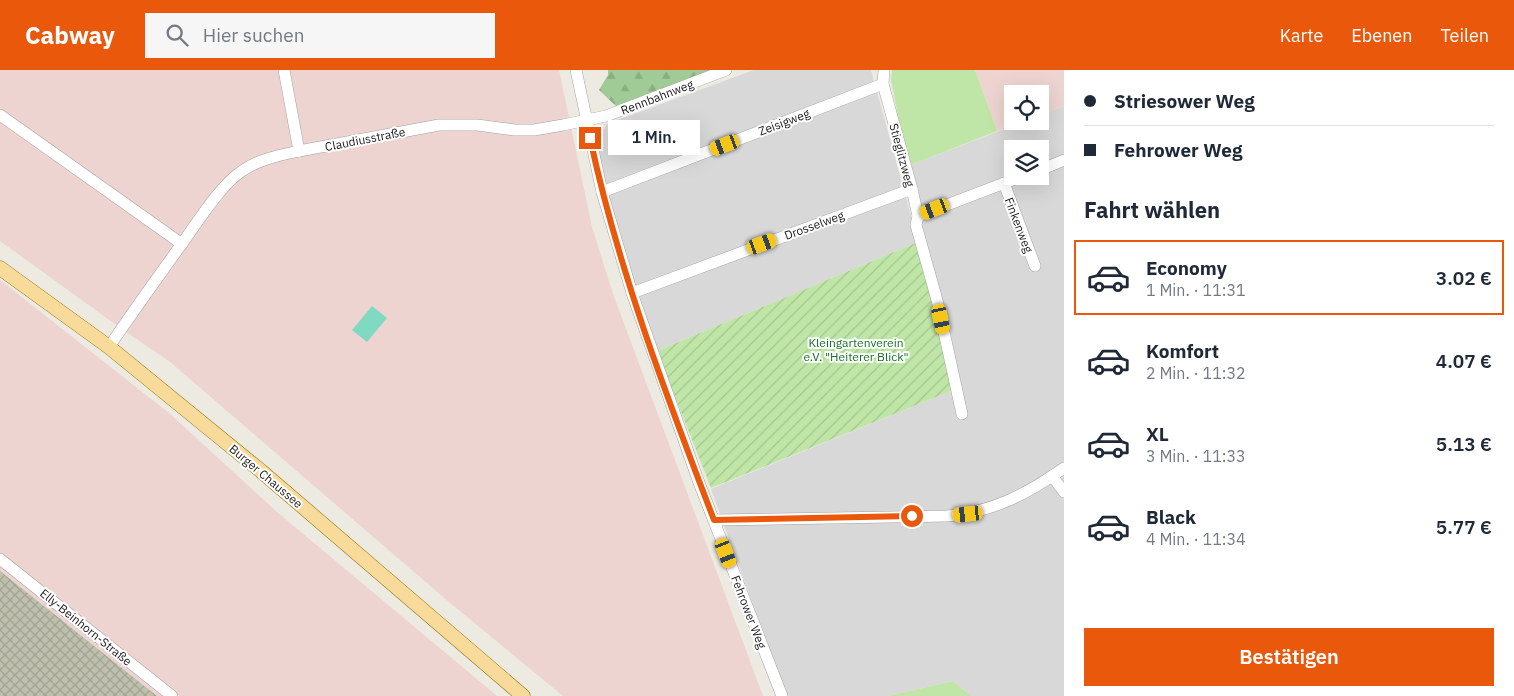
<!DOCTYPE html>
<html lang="de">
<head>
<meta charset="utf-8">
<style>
  :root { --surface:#fff; --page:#f6f6f7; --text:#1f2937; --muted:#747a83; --line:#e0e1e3; --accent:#ea580c }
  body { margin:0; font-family:"IBM Plex Sans",sans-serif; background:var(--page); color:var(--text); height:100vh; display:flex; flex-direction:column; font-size:19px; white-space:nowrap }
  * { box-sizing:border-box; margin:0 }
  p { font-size:16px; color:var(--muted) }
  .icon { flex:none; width:28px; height:28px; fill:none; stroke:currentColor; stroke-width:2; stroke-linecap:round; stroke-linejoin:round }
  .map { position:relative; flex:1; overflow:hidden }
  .drawer { display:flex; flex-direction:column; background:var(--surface); width:450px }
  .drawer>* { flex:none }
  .banner { display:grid; align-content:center; height:110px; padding:0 20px; background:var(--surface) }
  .tools { position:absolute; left:1004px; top:15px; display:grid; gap:10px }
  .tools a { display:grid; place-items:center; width:45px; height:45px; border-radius:0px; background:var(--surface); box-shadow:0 5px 20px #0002; font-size:25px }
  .end { position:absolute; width:22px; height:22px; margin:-11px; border:6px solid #ea580c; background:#fff; box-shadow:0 0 0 2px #fff }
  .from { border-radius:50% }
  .bubble { position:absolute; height:35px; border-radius:0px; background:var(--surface); box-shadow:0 5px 20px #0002; font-size:16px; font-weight:600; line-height:35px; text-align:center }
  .car { position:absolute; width:15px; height:30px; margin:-15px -8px; border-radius:6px; box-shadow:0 0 4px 1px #0007; background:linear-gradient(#f5c518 24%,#345 0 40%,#f5c518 0 76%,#345 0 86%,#f5c518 0) }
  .banner b { display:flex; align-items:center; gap:18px; height:48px; font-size:19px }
  .banner b+b { border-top:1px solid var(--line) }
  .banner i { width:12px; height:12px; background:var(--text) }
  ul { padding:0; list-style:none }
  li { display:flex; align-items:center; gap:15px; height:75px; margin:0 10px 8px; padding:0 10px; border:2px solid transparent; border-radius:0px }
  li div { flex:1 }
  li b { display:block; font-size:19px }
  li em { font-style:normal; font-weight:600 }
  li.active { border-color:var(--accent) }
  li>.icon { width:45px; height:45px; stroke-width:1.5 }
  h2 { padding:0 20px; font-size:22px; line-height:60px }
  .primary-button { display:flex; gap:10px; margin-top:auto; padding:10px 20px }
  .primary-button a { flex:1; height:58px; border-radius:0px; background:var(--accent); color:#fff; font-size:20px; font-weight:600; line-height:58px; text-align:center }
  header { display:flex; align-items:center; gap:30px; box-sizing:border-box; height:70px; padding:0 25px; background:var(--accent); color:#fff }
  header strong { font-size:24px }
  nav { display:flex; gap:28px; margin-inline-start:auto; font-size:18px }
  .search { width:350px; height:45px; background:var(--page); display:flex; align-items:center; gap:12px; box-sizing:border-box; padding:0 18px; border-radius:0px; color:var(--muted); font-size:19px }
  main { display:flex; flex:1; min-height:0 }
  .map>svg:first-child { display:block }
</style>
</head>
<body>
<header>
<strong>Cabway</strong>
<div class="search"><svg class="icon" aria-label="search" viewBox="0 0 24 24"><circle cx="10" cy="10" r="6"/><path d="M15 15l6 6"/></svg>Hier suchen</div>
<nav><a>Karte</a><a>Ebenen</a><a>Teilen</a></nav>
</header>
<main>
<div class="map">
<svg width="1064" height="626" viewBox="0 0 1064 626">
  <defs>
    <pattern id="construction-cross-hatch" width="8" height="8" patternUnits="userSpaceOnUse" patternTransform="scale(1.25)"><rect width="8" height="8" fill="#bec0ad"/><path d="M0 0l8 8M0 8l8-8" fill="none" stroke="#a3a494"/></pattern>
    <pattern id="forest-firs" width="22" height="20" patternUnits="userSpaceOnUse" patternTransform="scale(1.25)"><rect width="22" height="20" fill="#a0cb96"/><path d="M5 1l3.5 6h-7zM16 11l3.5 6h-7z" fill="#89ae81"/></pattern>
    <pattern id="garden-furrows" width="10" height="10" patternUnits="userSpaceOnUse" patternTransform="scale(1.25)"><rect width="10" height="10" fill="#bfe6a7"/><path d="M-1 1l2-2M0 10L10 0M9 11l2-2" fill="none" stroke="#a4c58f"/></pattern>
  </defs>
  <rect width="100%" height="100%" fill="#eceae1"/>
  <!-- residential -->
  <g fill="#d9d8d8" fill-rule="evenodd">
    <path d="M754 0H871L918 172 657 281 636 223 607 126 596 71 607 54Z"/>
    <path d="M1064 36V626H971L953 611 888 626H786L711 419 956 319 955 290 908 96 1025 51H1040V45ZM1012 79H1040V106H1012Z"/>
  </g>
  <!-- commercial -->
  <g fill="#edd4d0">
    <path d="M0 0H559L592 157 613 224 763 626H563L449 532 169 291 126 262 0 171Z"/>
    <path d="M975 0H1064V36L1040 45V24H1012V51H1025L997 61Z"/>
    <path d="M0 210 169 343 277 442 497 626H157L0 501Z"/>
  </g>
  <!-- construction -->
  <path fill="url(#construction-cross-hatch)" d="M0 501 157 626H0Z"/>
  <!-- grass -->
  <g fill="#bfe6a7">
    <path d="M892 0H975L997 61 908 96 891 10Z"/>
    <path d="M953 611 971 626H888L892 625Z"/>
  </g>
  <!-- forest -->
  <path fill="url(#forest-firs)" d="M608 0H712L618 38 599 20 608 5Z"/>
  <!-- garden -->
  <path fill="url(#garden-furrows)" d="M918 172 956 319 711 418 657 281Z"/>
  <!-- pitch -->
  <path fill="#80dac1" d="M372 236 387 248 367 272 352 260Z"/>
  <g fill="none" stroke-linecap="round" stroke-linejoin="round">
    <defs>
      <g id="minor">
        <path d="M284 0 299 81"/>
        <path d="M576 0 602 122 632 223 698 410 782 626"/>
        <path d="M884 0 883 14 912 119 918 146 916 155 937 230 962 344"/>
        <path d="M0 45 182 174"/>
        <path d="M1040 100 1064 90"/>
        <path d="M1004 113 1035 196"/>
        <path d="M602 122 883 14"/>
        <path d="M918 146 1023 106"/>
        <path d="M632 223 912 119"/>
        <path d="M109 277C134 240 160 204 186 168 200 148 222 114 242 101 259 89 280 85 299 81L439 55H477L515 60H534L563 55 606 46 726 0"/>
        <path d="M1052 406 1064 422"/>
        <path d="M714 450 947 446C993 442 1027 424 1064 398"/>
        <path d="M0 489 172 626"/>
      </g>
      <path id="major" d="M0 198 109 277 261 401 523 626"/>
    </defs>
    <!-- minor casing -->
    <use href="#minor" stroke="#a2a2a2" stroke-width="12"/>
    <!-- major casing -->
    <use href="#major" stroke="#8d6f05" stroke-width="15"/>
    <!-- minor -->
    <use href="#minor" stroke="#fff" stroke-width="11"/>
    <!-- major -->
    <use href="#major" stroke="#f8da9a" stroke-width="14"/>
  </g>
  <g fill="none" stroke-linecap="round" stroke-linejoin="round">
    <!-- route -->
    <path stroke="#ea580c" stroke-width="6" d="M590 68C618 199 666 325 714 450L912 446"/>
  </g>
  <g text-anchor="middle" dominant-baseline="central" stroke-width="4" stroke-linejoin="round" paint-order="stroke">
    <!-- street labels -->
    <g font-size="12" fill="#1b1b1b" stroke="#fff">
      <text transform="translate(657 27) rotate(-21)">Rennbahnweg</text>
      <text transform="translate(784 52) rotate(-21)">Zeisigweg</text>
      <text transform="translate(365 69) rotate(-11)">Claudiusstraße</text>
      <text transform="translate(902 85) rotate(75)">Stieglitzweg</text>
      <text transform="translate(814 155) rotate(-20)">Drosselweg</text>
      <text transform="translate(1019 155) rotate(69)">Finkenweg</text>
      <text transform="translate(266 406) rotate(40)">Burger Chaussee</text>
      <text transform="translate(749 542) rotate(69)">Fehrower Weg</text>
      <text transform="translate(86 557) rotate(39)">Elly-Beinhorn-Straße</text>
    </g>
    <!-- park labels -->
    <g font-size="12" fill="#0f7322" stroke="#fff">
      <text x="856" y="272">Kleingartenverein<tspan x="856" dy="14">e.V. "Heiterer Blick"</tspan></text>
    </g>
  </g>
</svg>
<div class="tools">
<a><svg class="icon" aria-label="locate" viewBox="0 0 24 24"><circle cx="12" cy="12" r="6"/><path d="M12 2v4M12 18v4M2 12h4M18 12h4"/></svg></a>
<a><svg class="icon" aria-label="layers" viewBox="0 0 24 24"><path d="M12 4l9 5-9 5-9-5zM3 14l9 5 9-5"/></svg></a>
</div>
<i class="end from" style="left:912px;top:446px"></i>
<i class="end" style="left:590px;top:68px"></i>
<div class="bubble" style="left:608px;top:50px;width:92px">1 Min.</div>
<i class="car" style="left:725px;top:75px;rotate:249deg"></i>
<i class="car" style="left:935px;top:139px;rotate:249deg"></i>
<i class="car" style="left:762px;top:174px;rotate:70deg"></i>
<i class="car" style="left:941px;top:249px;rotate:168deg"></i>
<i class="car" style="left:968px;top:444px;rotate:264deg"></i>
<i class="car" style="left:726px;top:483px;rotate:159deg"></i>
</div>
<section class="drawer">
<div class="banner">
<b><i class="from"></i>Striesower Weg</b>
<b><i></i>Fehrower Weg</b>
</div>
<h2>Fahrt wählen</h2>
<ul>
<li class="active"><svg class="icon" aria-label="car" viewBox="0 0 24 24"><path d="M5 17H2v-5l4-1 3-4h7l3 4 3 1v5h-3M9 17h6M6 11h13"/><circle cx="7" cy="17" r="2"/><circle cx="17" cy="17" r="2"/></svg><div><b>Economy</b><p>1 Min. · 11:31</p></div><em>3.02 €</em></li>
<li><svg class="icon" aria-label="car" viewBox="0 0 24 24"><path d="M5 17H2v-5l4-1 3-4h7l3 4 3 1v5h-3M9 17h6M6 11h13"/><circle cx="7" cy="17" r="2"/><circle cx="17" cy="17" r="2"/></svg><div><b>Komfort</b><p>2 Min. · 11:32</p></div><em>4.07 €</em></li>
<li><svg class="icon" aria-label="car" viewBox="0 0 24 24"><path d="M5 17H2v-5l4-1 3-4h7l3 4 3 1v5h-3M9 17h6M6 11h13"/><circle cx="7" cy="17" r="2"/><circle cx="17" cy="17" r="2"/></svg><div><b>XL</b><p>3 Min. · 11:33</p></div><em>5.13 €</em></li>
<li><svg class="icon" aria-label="car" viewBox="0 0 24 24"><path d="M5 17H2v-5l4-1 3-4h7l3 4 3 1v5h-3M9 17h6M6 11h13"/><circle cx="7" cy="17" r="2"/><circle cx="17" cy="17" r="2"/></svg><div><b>Black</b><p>4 Min. · 11:34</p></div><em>5.77 €</em></li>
</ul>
<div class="primary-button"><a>Bestätigen</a></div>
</section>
</main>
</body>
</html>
